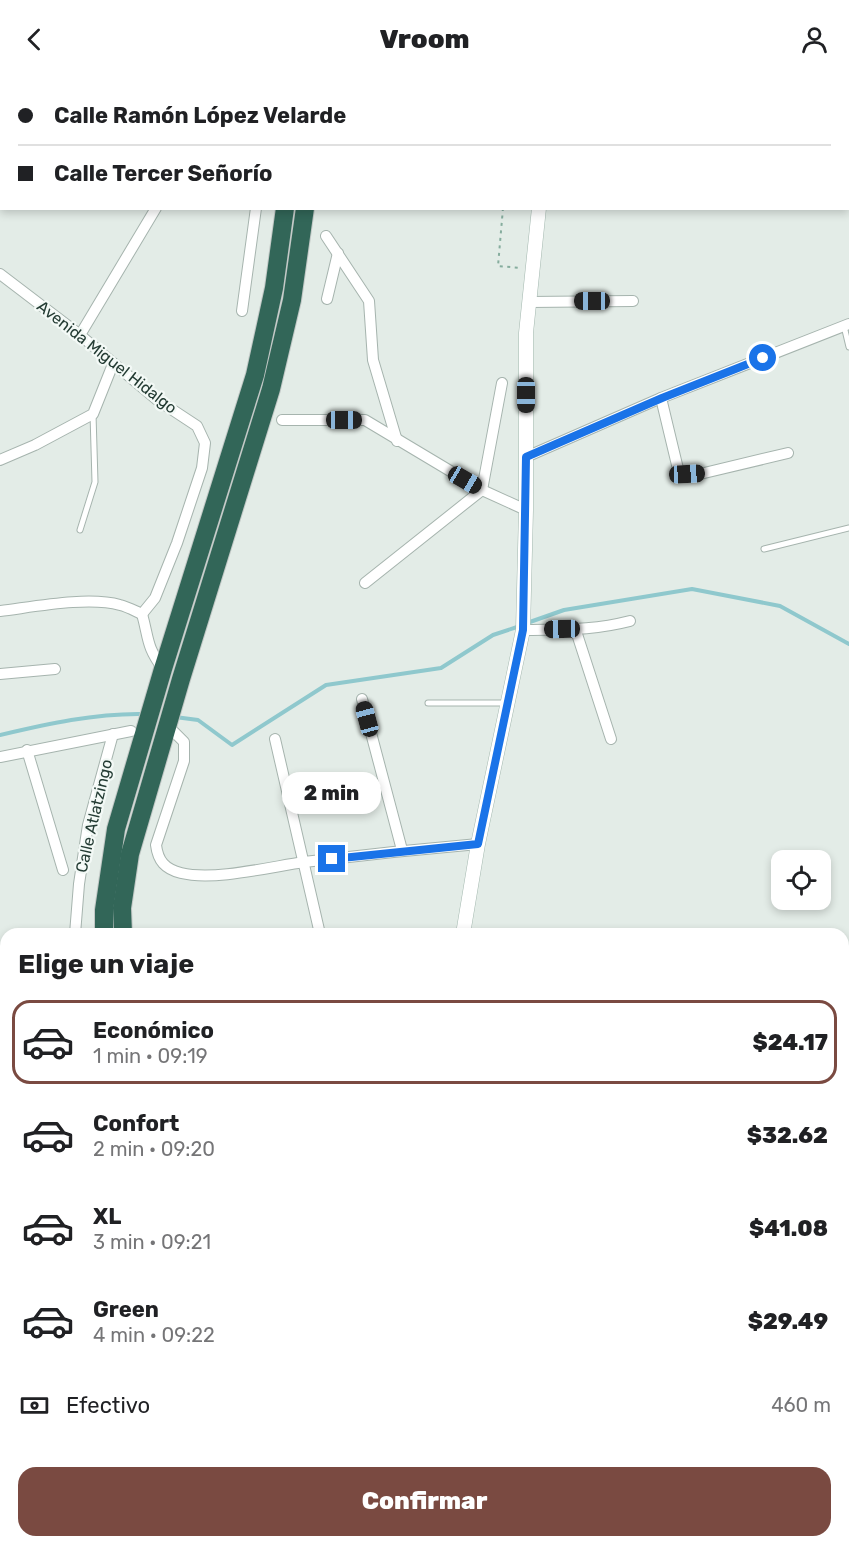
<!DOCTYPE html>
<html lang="es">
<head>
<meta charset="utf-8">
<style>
  :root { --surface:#fff; --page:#f2f2f2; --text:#202124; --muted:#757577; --line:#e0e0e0; --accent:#7a4a41 }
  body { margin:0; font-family:Rubik,sans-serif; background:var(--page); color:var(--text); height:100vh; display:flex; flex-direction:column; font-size:22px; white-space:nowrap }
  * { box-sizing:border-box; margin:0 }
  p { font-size:20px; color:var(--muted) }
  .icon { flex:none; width:33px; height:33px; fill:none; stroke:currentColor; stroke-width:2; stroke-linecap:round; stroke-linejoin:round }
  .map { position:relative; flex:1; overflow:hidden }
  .drawer { position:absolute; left:0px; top:850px; width:849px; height:620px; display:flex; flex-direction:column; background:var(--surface); border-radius:18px 18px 0 0; box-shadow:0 3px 9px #0003 }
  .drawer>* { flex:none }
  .guide { position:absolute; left:0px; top:0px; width:849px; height:132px; box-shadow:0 3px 9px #0003; display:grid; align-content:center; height:132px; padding:0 18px; background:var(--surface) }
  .buttons { position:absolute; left:771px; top:772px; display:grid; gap:12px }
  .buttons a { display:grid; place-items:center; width:60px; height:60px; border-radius:12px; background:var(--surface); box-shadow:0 3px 9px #0003; font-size:30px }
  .end { position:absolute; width:27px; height:27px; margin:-14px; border:8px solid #1a73e8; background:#fff; box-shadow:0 0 0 3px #fff }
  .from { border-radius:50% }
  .bubble { position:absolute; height:42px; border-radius:18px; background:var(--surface); box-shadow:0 3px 9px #0003; font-size:20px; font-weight:800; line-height:42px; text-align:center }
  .car { position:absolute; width:18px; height:36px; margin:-18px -9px; border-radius:8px; box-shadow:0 0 4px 2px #0007; background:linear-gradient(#222 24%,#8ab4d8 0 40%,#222 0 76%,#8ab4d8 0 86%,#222 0) }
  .guide b { display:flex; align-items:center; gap:21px; height:57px; font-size:22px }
  .guide b+b { border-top:2px solid var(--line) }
  .guide i { width:15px; height:15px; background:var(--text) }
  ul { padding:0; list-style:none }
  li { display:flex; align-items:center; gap:18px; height:84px; margin:0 12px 9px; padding:0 6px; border:3px solid transparent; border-radius:18px }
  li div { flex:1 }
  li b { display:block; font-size:22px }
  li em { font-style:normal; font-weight:800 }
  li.on { border-color:var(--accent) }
  li>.icon { width:54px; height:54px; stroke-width:1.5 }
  h2 { padding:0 18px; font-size:27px; line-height:72px }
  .pay { display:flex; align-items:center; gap:15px; height:66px; padding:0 18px; font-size:22px }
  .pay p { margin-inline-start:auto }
  .cta { display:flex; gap:12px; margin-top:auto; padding:12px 18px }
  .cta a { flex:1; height:69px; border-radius:18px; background:var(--accent); color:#fff; font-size:24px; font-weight:800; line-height:69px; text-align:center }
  header { display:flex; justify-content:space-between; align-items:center; height:78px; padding:0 18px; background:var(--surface); font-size:27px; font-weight:800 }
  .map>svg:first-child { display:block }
</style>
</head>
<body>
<header><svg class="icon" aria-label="back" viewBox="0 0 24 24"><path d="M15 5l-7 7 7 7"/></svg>Vroom<svg class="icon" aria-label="person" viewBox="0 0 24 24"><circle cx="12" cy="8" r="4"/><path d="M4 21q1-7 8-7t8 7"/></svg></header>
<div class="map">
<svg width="849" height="1469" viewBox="0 0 849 1469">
  <rect width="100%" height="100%" fill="#e3ece7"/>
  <!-- green -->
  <path fill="#bddcc4" d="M6 1181V1315L0 1319V1185Z"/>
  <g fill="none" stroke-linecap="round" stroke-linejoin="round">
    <!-- stream -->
    <g stroke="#8fc8cd" stroke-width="4">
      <path d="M527 545 564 532 692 511 780 528 849 566"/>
      <path d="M175 639 198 642 232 667 326 607 441 590 493 557 520 548"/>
      <path d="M0 657C47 646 95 635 144 636"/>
    </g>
    <defs>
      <g id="lane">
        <path d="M148 2 149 0"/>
        <path d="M198 2V0"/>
        <path d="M0 38H2"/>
        <path d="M844 248 849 269"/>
        <path d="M80 452 95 404 93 336"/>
        <path d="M764 471 849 450"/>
        <path d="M428 625H505"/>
      </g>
      <g id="street">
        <path d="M91 0 92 2"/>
        <path d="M733 0V2"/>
        <path d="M807 0V2"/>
        <path d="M552 1 603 0"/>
        <path d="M273 2 274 0"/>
        <path d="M404 2V0"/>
        <path d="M450 2V0"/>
        <path d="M326 158 369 223 373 282 397 363"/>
        <path d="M0 196 80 257 156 321 197 348 205 365 202 390 177 465 155 520 142 536"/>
        <path d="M327 221 338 175"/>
        <path d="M529 224 633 223"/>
        <path d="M242 233 256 130"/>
        <path d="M80 257 156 130"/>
        <path d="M661 320 678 391 687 396H700L788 375"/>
        <path d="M282 342H365L482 412 526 432"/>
        <path d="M526 379 661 320 849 246"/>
        <path d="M0 382 35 367 93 336 113 286"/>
        <path d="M365 505 482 412 502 305"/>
        <path d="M0 533C33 529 88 518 120 527 128 529 135 533 142 536"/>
        <path d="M142 536C149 561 146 568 163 591"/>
        <path d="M523 552C562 551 591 553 630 543"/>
        <path d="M576 553 611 661"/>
        <path d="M0 596 55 591"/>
        <path d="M362 621 402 772"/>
        <path d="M174 654 184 664V683L156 767C158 783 165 791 181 795 214 803 270 789 304 784 362 777 420 771 478 766"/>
        <path d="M275 661 320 856"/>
        <path d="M27 672 63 792"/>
        <path d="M0 679 131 653"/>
        <path d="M75 856 79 806 88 747 113 656"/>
        <path d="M847 969 849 976"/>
        <path d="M0 997 6 999"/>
        <path d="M843 1101 849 1099"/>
        <path d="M0 1152 6 1153"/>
        <path d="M0 1336 6 1332"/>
        <path d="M0 1434 6 1437"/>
        <path d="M843 1463H849"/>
        <path d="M63 1464 74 1469"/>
        <path d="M530 1464 531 1469"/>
        <path d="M687 1464 688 1469"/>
        <path d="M93 1469 113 1464"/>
        <path d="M174 1469V1464"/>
        <path d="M260 1469V1464"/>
        <path d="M334 1469 335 1464"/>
        <path d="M799 1469 812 1464"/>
      </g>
      <g id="secondary">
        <path d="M552 2V0"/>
        <path d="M463 856 478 766 523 552 526 432V255L539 130"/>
        <path d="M424 1469V1464"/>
      </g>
      <g id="highway">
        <path d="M303 2 304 0"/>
        <path d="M322 2V0"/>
        <path d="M104 856V832L116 751 163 591 255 297 274 210 285 130"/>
        <path d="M123 856 122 830 130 776 181 601 271 311 292 222 305 130"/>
        <path d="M195 1469 196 1464"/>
        <path d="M215 1469 216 1464"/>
      </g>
    </defs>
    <!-- lane casing -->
    <use href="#lane" stroke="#a6b4ae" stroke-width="7"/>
    <!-- street casing -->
    <use href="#street" stroke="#a6b4ae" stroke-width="12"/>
    <!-- secondary casing -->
    <use href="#secondary" stroke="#a2b7ae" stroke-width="15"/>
    <!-- highway casing -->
    <use href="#highway" stroke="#c2c8c6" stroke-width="20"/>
    <!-- path -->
    <path stroke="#86ad9e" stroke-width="2" stroke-dasharray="3 4.5" stroke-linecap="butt" d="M503 130 498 188 521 190"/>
    <!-- lane -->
    <use href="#lane" stroke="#fff" stroke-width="5"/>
    <!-- street -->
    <use href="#street" stroke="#fff" stroke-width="10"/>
    <!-- secondary -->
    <use href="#secondary" stroke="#fff" stroke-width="14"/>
    <!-- highway -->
    <use href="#highway" stroke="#326658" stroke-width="18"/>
  </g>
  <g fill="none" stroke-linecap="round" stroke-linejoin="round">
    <!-- route -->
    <path stroke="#1a73e8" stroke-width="8" d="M332 781 478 766 523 552 526 379 662 320 763 280"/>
  </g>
  <g text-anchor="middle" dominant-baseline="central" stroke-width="4.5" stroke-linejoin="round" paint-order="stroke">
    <!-- street labels -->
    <g font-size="16" fill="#243c34" stroke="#f3f9f6">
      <text transform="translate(107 279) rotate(38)">Avenida Miguel Hidalgo</text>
      <text transform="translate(94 738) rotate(-77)">Calle Atlatzingo</text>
    </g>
  </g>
</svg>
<div class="buttons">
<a><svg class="icon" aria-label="locate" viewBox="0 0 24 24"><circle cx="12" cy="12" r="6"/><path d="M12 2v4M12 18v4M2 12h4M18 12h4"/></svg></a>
</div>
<i class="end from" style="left:763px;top:280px"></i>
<i class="end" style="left:332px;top:781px"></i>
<div class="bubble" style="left:282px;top:694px;width:99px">2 min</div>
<i class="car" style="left:592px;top:223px;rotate:270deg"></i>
<i class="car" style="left:526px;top:317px;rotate:180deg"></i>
<i class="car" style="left:344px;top:342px;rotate:90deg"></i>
<i class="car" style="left:687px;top:396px;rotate:87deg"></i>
<i class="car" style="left:465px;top:402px;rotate:120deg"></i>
<i class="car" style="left:562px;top:551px;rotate:269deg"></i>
<i class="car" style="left:367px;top:641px;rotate:345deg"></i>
<div class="guide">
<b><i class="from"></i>Calle Ramón López Velarde</b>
<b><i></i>Calle Tercer Señorío</b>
</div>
<section class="drawer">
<h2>Elige un viaje</h2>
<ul>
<li class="on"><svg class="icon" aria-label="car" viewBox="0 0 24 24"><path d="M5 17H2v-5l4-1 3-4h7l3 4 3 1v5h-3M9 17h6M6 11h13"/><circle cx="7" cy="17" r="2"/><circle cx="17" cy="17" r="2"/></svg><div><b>Económico</b><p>1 min · 09:19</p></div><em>$24.17</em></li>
<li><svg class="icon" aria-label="car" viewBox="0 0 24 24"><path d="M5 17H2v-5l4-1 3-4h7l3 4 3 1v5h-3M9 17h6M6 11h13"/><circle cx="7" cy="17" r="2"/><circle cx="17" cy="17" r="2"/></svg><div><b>Confort</b><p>2 min · 09:20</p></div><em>$32.62</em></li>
<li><svg class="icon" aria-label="car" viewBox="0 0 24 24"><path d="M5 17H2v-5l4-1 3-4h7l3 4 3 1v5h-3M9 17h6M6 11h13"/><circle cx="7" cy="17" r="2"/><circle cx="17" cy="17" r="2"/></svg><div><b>XL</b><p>3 min · 09:21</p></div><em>$41.08</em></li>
<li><svg class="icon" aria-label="car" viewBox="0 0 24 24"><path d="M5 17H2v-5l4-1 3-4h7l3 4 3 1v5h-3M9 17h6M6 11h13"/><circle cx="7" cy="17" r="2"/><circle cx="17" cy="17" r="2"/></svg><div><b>Green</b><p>4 min · 09:22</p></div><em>$29.49</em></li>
</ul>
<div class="pay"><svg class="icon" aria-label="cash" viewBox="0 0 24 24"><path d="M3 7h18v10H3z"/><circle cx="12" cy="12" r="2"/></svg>Efectivo<p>460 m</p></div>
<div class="cta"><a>Confirmar</a></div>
</section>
</div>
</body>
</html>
